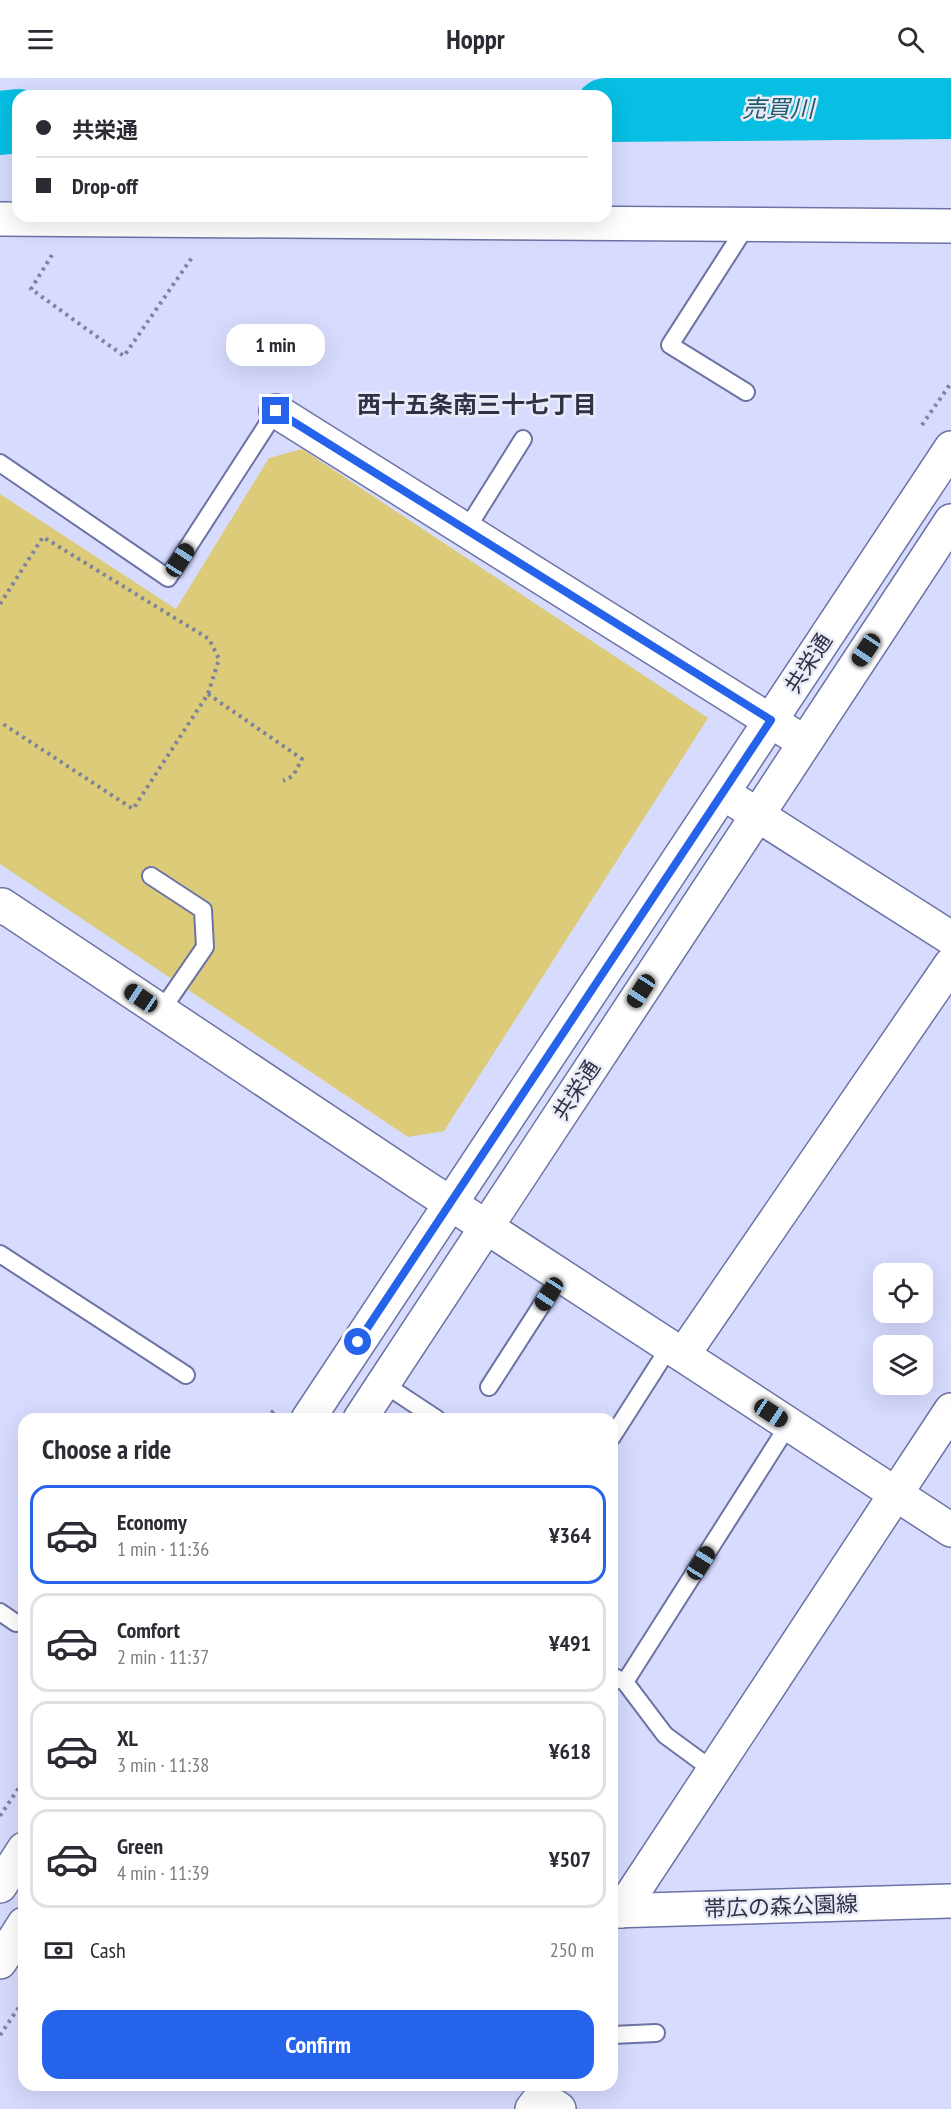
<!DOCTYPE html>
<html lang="en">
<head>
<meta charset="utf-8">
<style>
  :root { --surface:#fff; --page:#f7f7f7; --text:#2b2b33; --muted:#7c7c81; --line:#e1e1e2; --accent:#2563eb }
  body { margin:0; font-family:"PT Sans Narrow","Noto Sans JP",sans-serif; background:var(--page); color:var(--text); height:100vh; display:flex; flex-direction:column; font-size:22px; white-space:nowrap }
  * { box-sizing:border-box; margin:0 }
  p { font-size:20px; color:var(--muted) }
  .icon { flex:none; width:33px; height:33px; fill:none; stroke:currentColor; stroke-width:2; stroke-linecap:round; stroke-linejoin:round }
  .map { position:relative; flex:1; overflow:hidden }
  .details { position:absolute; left:18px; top:1335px; width:600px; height:678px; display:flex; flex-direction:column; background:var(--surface); border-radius:18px; box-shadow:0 6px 24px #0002 }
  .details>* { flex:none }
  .banner { position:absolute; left:12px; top:12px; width:600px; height:132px; border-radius:18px; box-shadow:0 6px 24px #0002; display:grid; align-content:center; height:132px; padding:0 24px; background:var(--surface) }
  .fabs { position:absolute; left:873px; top:1185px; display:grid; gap:12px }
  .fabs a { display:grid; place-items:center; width:60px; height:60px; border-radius:12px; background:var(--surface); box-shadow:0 6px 24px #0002; font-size:30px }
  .end { position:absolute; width:27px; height:27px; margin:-14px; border:8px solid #2563eb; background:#fff; box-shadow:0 0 0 3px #fff }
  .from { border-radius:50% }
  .bubble { position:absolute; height:42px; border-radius:18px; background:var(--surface); box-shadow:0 6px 24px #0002; font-size:20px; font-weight:700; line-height:42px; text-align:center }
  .car { position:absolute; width:18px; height:36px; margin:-18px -9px; border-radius:8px; box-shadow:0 0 4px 2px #0007; background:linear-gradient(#222 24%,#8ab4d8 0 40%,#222 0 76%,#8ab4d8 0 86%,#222 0) }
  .banner b { display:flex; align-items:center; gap:21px; height:57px; font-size:22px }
  .banner b+b { border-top:2px solid var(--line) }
  .banner i { width:15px; height:15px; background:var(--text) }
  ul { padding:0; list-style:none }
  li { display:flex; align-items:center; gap:18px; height:99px; margin:0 12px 9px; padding:0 12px; border:3px solid var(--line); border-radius:18px }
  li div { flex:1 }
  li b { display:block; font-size:22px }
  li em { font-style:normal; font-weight:700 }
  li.on { border-color:var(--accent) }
  li>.icon { width:54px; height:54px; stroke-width:1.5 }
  h2 { padding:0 24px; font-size:27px; line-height:72px }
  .pay { display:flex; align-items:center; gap:15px; height:66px; padding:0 24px; font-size:22px }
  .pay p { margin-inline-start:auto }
  .primary-button { display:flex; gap:12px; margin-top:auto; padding:12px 24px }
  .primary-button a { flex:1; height:69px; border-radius:18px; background:var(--accent); color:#fff; font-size:24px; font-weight:700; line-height:69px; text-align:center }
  header { display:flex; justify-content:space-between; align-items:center; height:78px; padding:0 24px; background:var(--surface); font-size:27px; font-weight:700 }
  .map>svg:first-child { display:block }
</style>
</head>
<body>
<header><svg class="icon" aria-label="menu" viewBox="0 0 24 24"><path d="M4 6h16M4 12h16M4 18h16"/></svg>Hoppr<svg class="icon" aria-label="search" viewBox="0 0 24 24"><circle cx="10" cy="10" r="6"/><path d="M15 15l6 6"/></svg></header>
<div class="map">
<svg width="951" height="2031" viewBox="0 0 951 2031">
  <rect width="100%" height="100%" fill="#d7dcfe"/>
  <!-- green -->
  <path fill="#dccb78" d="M302 371 708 640 444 1053 408 1059 0 786V416L176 531 269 380Z"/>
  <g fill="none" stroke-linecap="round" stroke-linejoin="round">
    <!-- river -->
    <g stroke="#06bfe3" stroke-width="64">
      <path d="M606 32 951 29"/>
      <path d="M0 45 18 43"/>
    </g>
    <defs>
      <g id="lane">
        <path d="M746 314 670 267 747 147"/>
        <path d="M0 385 168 500 276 333"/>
        <path d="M466 452 523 361"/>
        <path d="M151 798 203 832 205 869 161 933"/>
        <path d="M0 1176 186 1297"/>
        <path d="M384 1306 437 1341"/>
        <path d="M489 1309 561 1197"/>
        <path d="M612 1359 670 1268"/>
        <path d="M0 1534 16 1545"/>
        <path d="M612 1598 625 1604 789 1346"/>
        <path d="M625 1604 665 1657 714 1693"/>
        <path d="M612 1957 656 1955"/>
      </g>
      <g id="street">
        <path d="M0 141 951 148"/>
        <path d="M276 333 804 664"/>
        <path d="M723 715 951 860"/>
        <path d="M0 830 2 827 422 1107 951 1452"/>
        <path d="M683 1277 951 886"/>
        <path d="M621 1833 951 1332"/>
        <path d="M532 2031 541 2019 559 2031"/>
      </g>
      <g id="secondary">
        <path d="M308 1341 951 370"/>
        <path d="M360 1341 951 443"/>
        <path d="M0 1808 24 1771"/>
        <path d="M612 1833 951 1823"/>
        <path d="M0 1884 24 1846"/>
      </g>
    </defs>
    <!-- lane casing -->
    <use href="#lane" stroke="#6c73a5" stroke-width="20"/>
    <!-- street casing -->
    <use href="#street" stroke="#6c73a5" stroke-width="36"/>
    <!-- secondary casing -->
    <use href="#secondary" stroke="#6c73a5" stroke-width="36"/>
    <!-- path -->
    <g stroke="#7e829d" stroke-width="4" stroke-dasharray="3 4.5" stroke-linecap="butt">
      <path d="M52 177 31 211 124 278 193 178"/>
      <path d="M922 347 951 305"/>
      <path d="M0 526 43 459 209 561 219 581 208 616 133 731 0 644"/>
      <path d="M208 616 302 681 293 698 283 703"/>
      <path d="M267 1341 274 1332"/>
      <path d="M0 1738 24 1702"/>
      <path d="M0 1957 24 1922"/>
    </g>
    <!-- lane -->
    <use href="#lane" stroke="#fff" stroke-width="16"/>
    <!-- street -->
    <use href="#street" stroke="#fff" stroke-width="33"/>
    <!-- secondary -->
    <use href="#secondary" stroke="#fff" stroke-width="33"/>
  </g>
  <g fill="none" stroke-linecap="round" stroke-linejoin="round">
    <!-- route -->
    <path stroke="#2563eb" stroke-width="8" d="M276 333 771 642 358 1264"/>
  </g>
  <g text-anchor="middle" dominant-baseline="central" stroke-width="5" stroke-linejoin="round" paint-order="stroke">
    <!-- street labels -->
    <g font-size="22" fill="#2f3247" stroke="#e9ebf6">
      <text transform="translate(808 585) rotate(-57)">共栄通</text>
      <text transform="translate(576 1012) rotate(-57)">共栄通</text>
      <text transform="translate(781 1828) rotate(-2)">帯広の森公園線</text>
    </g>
    <!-- water labels -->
    <g font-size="24" font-style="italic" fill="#235e6e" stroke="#e9ebf6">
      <text x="778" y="30">売買川</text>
    </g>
    <!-- neighbourhood labels -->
    <g font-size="24" font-weight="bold" fill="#2f3247" stroke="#e9ebf6">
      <text x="477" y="326">西十五条南三十七丁目</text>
    </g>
  </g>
</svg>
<div class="fabs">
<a><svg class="icon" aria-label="locate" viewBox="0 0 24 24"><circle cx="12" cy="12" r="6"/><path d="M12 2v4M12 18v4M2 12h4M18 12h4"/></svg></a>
<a><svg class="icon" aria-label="layers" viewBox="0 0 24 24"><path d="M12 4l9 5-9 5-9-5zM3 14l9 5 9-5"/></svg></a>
</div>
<i class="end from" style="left:358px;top:1264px"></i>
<i class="end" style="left:276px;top:333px"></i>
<div class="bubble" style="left:226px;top:246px;width:99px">1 min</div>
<i class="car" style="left:180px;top:482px;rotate:33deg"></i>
<i class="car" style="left:866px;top:572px;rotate:214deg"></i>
<i class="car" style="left:641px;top:913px;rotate:213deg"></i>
<i class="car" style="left:141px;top:920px;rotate:304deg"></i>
<i class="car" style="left:549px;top:1216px;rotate:213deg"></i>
<i class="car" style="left:771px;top:1335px;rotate:123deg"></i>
<i class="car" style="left:701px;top:1485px;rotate:32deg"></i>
<div class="banner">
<b><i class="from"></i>共栄通</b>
<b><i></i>Drop-off</b>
</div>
<section class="details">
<h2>Choose a ride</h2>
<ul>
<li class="on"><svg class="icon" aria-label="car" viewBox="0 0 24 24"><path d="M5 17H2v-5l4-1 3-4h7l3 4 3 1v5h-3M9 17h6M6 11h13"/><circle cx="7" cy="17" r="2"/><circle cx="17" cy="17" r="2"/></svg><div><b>Economy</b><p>1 min · 11:36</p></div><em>¥364</em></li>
<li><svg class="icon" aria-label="car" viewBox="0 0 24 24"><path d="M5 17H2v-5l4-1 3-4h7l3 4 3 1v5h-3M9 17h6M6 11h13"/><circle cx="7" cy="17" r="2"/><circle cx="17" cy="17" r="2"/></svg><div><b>Comfort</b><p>2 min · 11:37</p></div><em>¥491</em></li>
<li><svg class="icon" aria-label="car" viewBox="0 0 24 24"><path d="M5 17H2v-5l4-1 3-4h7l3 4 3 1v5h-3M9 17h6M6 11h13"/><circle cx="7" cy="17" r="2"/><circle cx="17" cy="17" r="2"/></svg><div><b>XL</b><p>3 min · 11:38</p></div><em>¥618</em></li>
<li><svg class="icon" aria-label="car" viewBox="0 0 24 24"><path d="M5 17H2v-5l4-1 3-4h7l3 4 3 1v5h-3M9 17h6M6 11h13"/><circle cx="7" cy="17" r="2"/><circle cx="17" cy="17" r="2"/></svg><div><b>Green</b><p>4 min · 11:39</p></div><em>¥507</em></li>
</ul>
<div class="pay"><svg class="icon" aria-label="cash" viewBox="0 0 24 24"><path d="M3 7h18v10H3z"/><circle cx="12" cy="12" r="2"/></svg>Cash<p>250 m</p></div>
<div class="primary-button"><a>Confirm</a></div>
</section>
</div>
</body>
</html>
